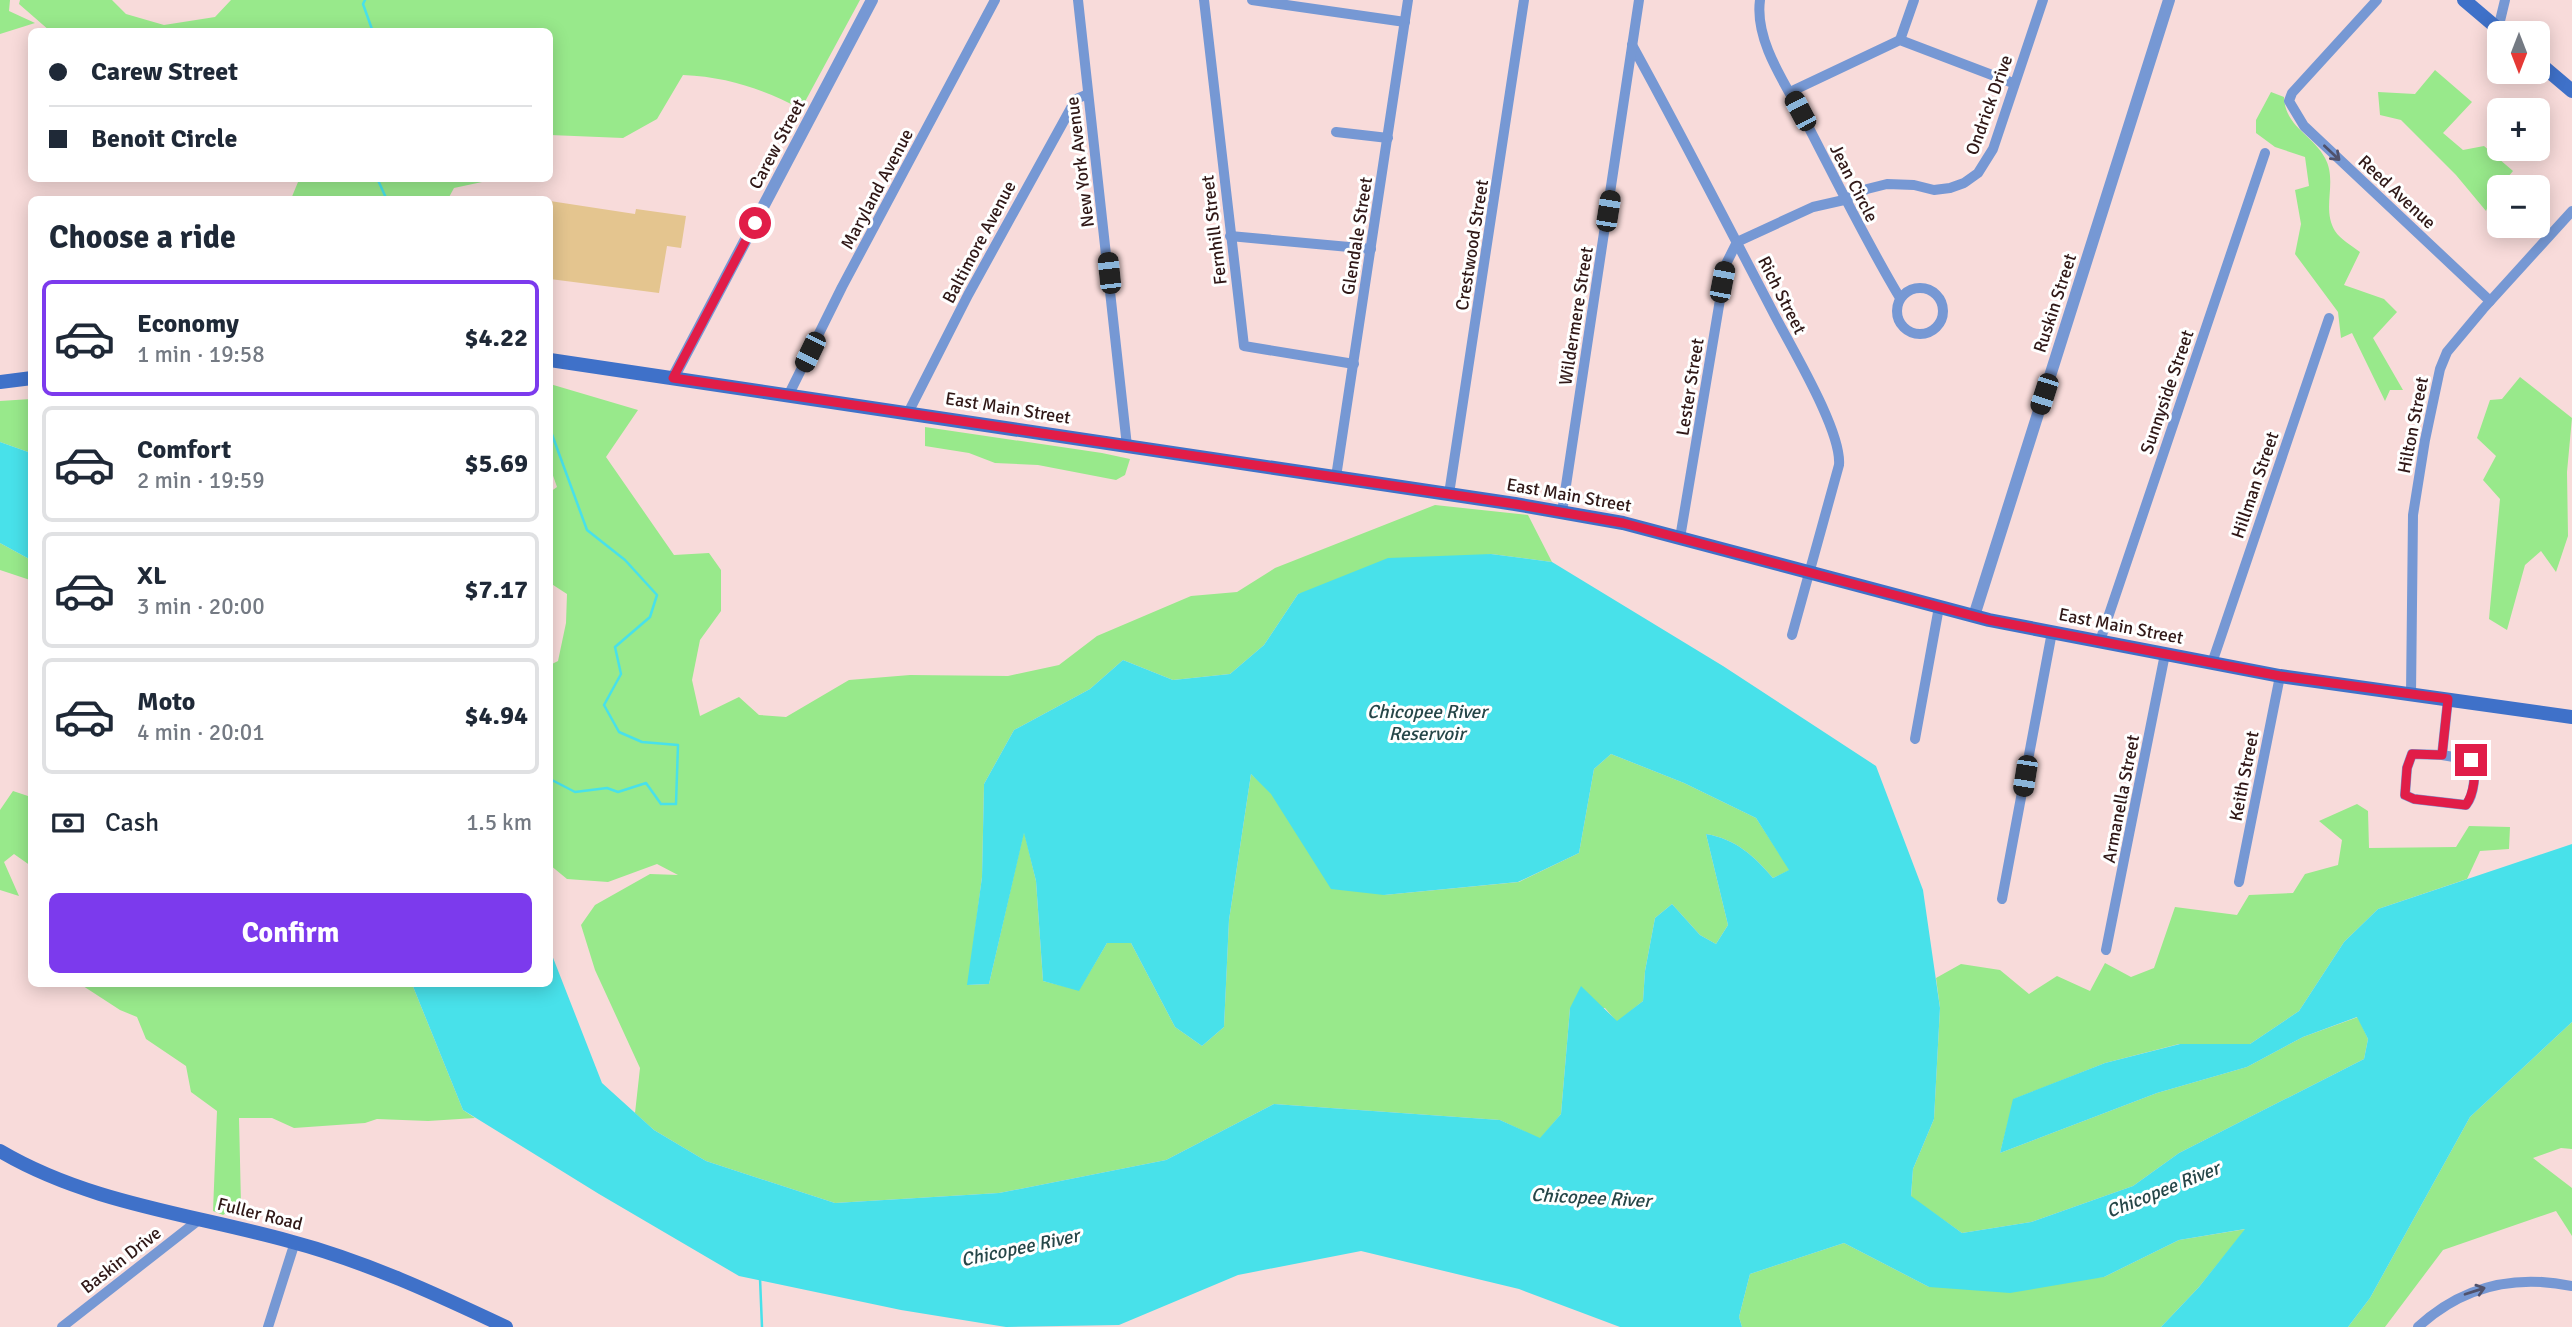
<!DOCTYPE html>
<html lang="en">
<head>
<meta charset="utf-8">
<style>
  :root { --surface:#fff; --page:#f2f2f3; --text:#1f2937; --muted:#747a83; --line:#e0e1e3; --accent:#7c3aed }
  body { margin:0; font-family:Signika,sans-serif; background:var(--page); color:var(--text); height:100vh; display:flex; flex-direction:column; font-size:26px; white-space:nowrap }
  * { box-sizing:border-box; margin:0 }
  p { font-size:23px; color:var(--muted) }
  .icon { flex:none; width:38px; height:38px; fill:none; stroke:currentColor; stroke-width:2; stroke-linecap:round; stroke-linejoin:round }
  .map { position:relative; flex:1; overflow:hidden }
  .drawer { position:absolute; left:28px; top:196px; width:525px; height:791px; display:flex; flex-direction:column; background:var(--surface); border-radius:10px; box-shadow:0 4px 18px #0003 }
  .drawer>* { flex:none }
  .banner { position:absolute; left:28px; top:28px; width:525px; height:154px; border-radius:10px; box-shadow:0 4px 18px #0003; display:grid; align-content:center; height:154px; padding:0 21px; background:var(--surface) }
  .needle { width:46px; rotate:180deg }
  .controls { position:absolute; left:2487px; top:21px; display:grid; gap:14px }
  .controls a { display:grid; place-items:center; width:63px; height:63px; border-radius:10px; background:var(--surface); box-shadow:0 4px 18px #0003; font-size:35px }
  .end { position:absolute; width:32px; height:32px; margin:-16px; border:9px solid #e11d48; background:#fff; box-shadow:0 0 0 4px #fff }
  .from { border-radius:50% }
  .car { position:absolute; width:21px; height:42px; margin:-21px -10px; border-radius:9px; box-shadow:0 0 5px 2px #0007; background:linear-gradient(#222 24%,#8ab4d8 0 40%,#222 0 76%,#8ab4d8 0 86%,#222 0) }
  .banner b { display:flex; align-items:center; gap:24px; height:66px; font-size:26px }
  .banner b+b { border-top:2px solid var(--line) }
  .banner i { width:18px; height:18px; background:var(--text) }
  ul { padding:0; list-style:none }
  li { display:flex; align-items:center; gap:21px; height:116px; margin:0 14px 10px; padding:0 7px; border:4px solid var(--line); border-radius:10px }
  li div { flex:1 }
  li b { display:block; font-size:26px }
  li em { font-style:normal; font-weight:800 }
  li.active { border-color:var(--accent) }
  li>.icon { width:63px; height:63px; stroke-width:1.5 }
  h2 { padding:0 21px; font-size:32px; line-height:84px }
  .pay { display:flex; align-items:center; gap:18px; height:77px; padding:0 21px; font-size:26px }
  .pay p { margin-inline-start:auto }
  .primary-button { display:flex; gap:14px; margin-top:auto; padding:14px 21px }
  .primary-button a { flex:1; height:80px; border-radius:10px; background:var(--accent); color:#fff; font-size:28px; font-weight:800; line-height:80px; text-align:center }
  .map>svg:first-child { display:block }
</style>
</head>
<body>
<div class="map">
<svg width="2572" height="1327" viewBox="0 0 2572 1327">
  <rect width="100%" height="100%" fill="#f8dbda"/>
  <!-- green -->
  <g fill="#98e98b">
    <path d="M0 0H10L9 11 35 23 0 34Z"/>
    <path d="M20 0H112L126 14 164 25 215 17 231 0H860L801 109C762 89 728 77 683 75L657 119 623 138 550 135V32L50 31 19 4Z"/>
    <path d="M2435 70 2472 102 2443 133 2463 150 2484 146 2513 171 2492 196 2486 211 2456 175 2401 120 2380 115 2378 92 2415 94Z"/>
    <path d="M2271 92 2284 97C2285 127 2313 135 2325 158 2338 182 2321 208 2335 231 2340 239 2352 246 2360 252L2344 285 2384 299 2397 312 2373 338 2403 390H2390L2385 401 2352 333 2341 338 2338 312 2295 254 2301 224 2295 190 2309 186 2305 157 2275 147 2256 133V120Z"/>
    <path d="M304 179V178L496 179 454 188 448 199H291L298 182Z"/>
    <path d="M2520 377 2572 418 2567 472 2568 536 2556 572 2541 551 2525 565 2507 630 2489 619 2500 499 2483 480 2496 456 2477 438 2490 400 2502 399Z"/>
    <path d="M550 384 638 410 606 457 674 555 709 553 721 570V611L700 640 692 680 700 716 739 697 759 715 786 717 849 680 910 675 1008 676 1059 665 1097 636 1191 596 1237 592 1275 568 1435 505 1528 515 1552 562 1491 554 1298 594 1264 645 1230 674 1173 680 1123 660 1090 689 1014 730 984 784 982 877 968 985 989 984 1024 831 1036 881 1043 981 1079 990 1107 943H1131L1175 1027 1202 1046 1224 1027 1229 920 1251 774 1384 895 1519 882 1579 853 1594 769 1611 754 1684 783 1756 818 1790 870 1773 878C1754 856 1736 839 1706 834L1728 925 1716 944 1700 935 1672 904 1655 918 1645 971 1643 1001 1617 1022 1605 1008H1570L1561 1114 1540 1139 1500 1120 1274 1104 1166 1160 999 1193 835 1203 706 1161 654 1130 635 1113 640 1068 595 970 581 925 595 905 650 874 678 875 657 864 608 882 567 879 550 865V665L558 661 566 623 567 594 550 583V492L557 487 550 467Z"/>
    <path d="M31 399V453L0 442V401Z"/>
    <path d="M925 427 1102 453 1130 459 1125 475 1116 480 1038 465 995 463 969 453 925 446Z"/>
    <path d="M0 543 31 560 30 580 0 570Z"/>
    <path d="M13 791 31 797V866L14 854 4 862 19 896 0 890V810Z"/>
    <path d="M2357 804 2368 811 2369 848 2456 847 2469 826 2510 827 2509 849 2480 851 2467 879 2378 909 2344 942 2299 1011 2250 1044H2179L2105 1063 2014 1099 2000 1153 2157 1093 2247 1067 2303 1037 2358 1017 2368 1039 2364 1059 2179 1153 2133 1186 2031 1222 1962 1233 1911 1197 1913 1169 1934 1119 1940 1008 1936 978 1961 964 2000 970 2029 994 2057 976 2090 991 2105 963 2131 977 2154 968 2175 907 2237 915 2249 895 2293 893 2305 874 2338 865 2342 840 2319 821Z"/>
    <path d="M80 984H412L463 1110 475 1118 428 1121 377 1119 365 1123 294 1128 272 1118H239L241 1204 223 1215 213 1211 217 1111 191 1092 186 1066 146 1039 137 1017 120 1010Z"/>
    <path d="M2572 1022V1149L2561 1148 2533 1158 2572 1188V1236L2556 1211 2443 1250 2385 1327H2348L2370 1298 2470 1117Z"/>
    <path d="M2246 1229 2199 1287 2161 1327H1742L1739 1317 1750 1274 1844 1243 1929 1287 2104 1277 2179 1240Z"/>
  </g>
  <!-- water -->
  <g fill="#48e1ea">
    <path d="M0 442 31 453V560L0 543Z"/>
    <path d="M1491 554 1552 562 1723 666 1876 766 1923 890 1940 1008 1934 1119 1913 1169 1911 1196 1962 1233 2031 1222 2133 1186 2179 1153 2364 1059 2368 1039 2357 1017 2303 1037 2247 1067 2157 1093 2000 1153 2013 1099 2105 1063 2180 1044H2250L2299 1011 2344 942 2378 909 2572 844V1022L2470 1117 2370 1298 2348 1327H2161L2199 1287 2245 1229 2179 1240 2104 1277 2010 1293 1929 1287 1844 1243 1750 1274 1739 1317 1742 1327H1620L1519 1289 1361 1251 1238 1275 1119 1325 1006 1327 901 1310 739 1276 599 1194 463 1110 412 984H550V950L602 1083 654 1130 706 1161 835 1203 999 1193 1166 1160 1274 1104 1500 1120 1540 1138 1561 1114 1570 1008 1581 986 1617 1021 1643 1001 1645 971 1655 918 1672 904 1700 935 1716 944 1728 925 1706 834C1736 839 1754 856 1773 878L1789 870 1756 818 1684 783 1611 754 1594 769 1579 853 1518 882 1384 895 1331 889 1271 794 1251 774 1229 920 1224 1027 1202 1046 1175 1027 1131 943H1107L1079 991 1043 981 1036 881 1024 833 989 984 967 985 982 877 984 784 1014 730 1090 689 1123 660 1173 680 1230 674 1264 645 1298 594 1388 558Z"/>
  </g>
  <g fill="none" stroke-linecap="round" stroke-linejoin="round">
    <!-- stream -->
    <g stroke="#48e1ea" stroke-width="2.5">
      <path d="M365 0 363 4 373 32"/>
      <path d="M377 178 387 200"/>
      <path d="M550 429 587 530 625 560 657 595 650 617 615 647 621 674 604 705 619 732 642 742 678 745 676 804H661L646 783 618 792 607 788 575 792 550 779"/>
      <path d="M760 1278 762 1327"/>
    </g>
  </g>
  <!-- building -->
  <path fill="#e4c58f" d="M550 201 635 214 636 209 686 216 681 248 667 246 659 293 550 279Z"/>
  <g fill="none" stroke-linecap="round" stroke-linejoin="round">
    <!-- minor -->
    <g stroke="#7698d4" stroke-width="10">
      <path d="M1078 0 1127 446"/>
      <path d="M1204 0 1244 346 1354 364"/>
      <path d="M1252 0 1405 22"/>
      <path d="M1760 0C1754 44 1790 90 1809 128 1839 186 1867 243 1900 298"/>
      <path d="M2377 0 2292 93 2289 101 2304 126 2490 301"/>
      <path d="M2498 29 2505 0"/>
      <path d="M1900 40 1914 0"/>
      <path d="M1632 45C1681 134 1727 224 1774 314 1791 347 1842 431 1839 465L1792 635"/>
      <path d="M1790 92 1900 40 2013 83"/>
      <path d="M1336 132 1388 138"/>
      <path d="M1230 236 1371 249"/>
      <circle cx="1920" cy="311" r="23"/>
      <path d="M789 394 842 287 995 0"/>
      <path d="M908 413 968 295 1076 99 1088 94"/>
      <path d="M1336 477 1408 0"/>
      <path d="M1449 494 1524 0"/>
      <path d="M1562 512 1639 0"/>
      <path d="M1680 538 1726 264 1737 242 1813 207 1844 200 1867 189 1887 184 1914 185 1934 190 1950 188 1964 183 1978 173 1993 149 2043 0"/>
      <path d="M2100 641 2265 153"/>
      <path d="M2212 663 2329 318"/>
      <path d="M2411 694 2413 515 2425 440 2440 369 2447 352 2483 309 2572 211"/>
      <path d="M1915 739 1939 607"/>
      <path d="M2412 754 2442 755 2471 760C2477 772 2474 795 2466 805L2414 799 2405 795 2407 768Z"/>
      <path d="M2442 755 2448 699"/>
      <path d="M2239 882 2280 676"/>
      <path d="M2002 899 2052 632"/>
      <path d="M2106 950 2165 654"/>
      <path d="M62 1327 200 1219"/>
      <path d="M268 1327 295 1242"/>
      <path d="M2418 1327C2462 1286 2513 1274 2572 1286"/>
    </g>
    <!-- tertiary -->
    <g stroke="#7698d4" stroke-width="12">
      <path d="M673 378 872 0"/>
      <path d="M1974 616 2169 0"/>
    </g>
    <!-- secondary -->
    <g stroke="#3f71c9" stroke-width="14">
      <path d="M2464 0 2503 33"/>
      <path d="M2538 62 2572 91"/>
      <path d="M550 360 1515 504 1623 523 1989 620 2280 676 2572 717"/>
      <path d="M0 382 32 378"/>
      <path d="M0 1151C88 1203 191 1214 289 1241 365 1261 436 1294 506 1327"/>
    </g>
  </g>
  <!-- one-way arrows -->
  <defs><path id="oneway-shaft" d="M-6 0H5M1.5-3L5.5 0L1.5 3" fill="none" stroke-width="1.6" stroke-linecap="round" stroke-linejoin="round" transform="scale(1.75)"/></defs>
  <g stroke="#50526c">
    <use href="#oneway-shaft" transform="translate(2332 153) rotate(43)"/>
    <use href="#oneway-shaft" transform="translate(2475 1291) rotate(-18)"/>
  </g>
  <g fill="none" stroke-linecap="round" stroke-linejoin="round">
    <!-- route -->
    <path stroke="#e11d48" stroke-width="9" d="M755 223 673 378 1515 504 1623 523 1989 620 2280 676 2448 699 2442 755 2412 754 2407 768 2405 795 2414 799 2466 805C2473 795 2478 772 2471 760"/>
  </g>
  <g text-anchor="middle" dominant-baseline="central" stroke-width="6" stroke-linejoin="round" paint-order="stroke">
    <!-- street labels -->
    <g font-size="18" fill="#301817" stroke="#fff">
      <text transform="translate(1989 105) rotate(-70)">Ondrick Drive</text>
      <text transform="translate(777 144) rotate(-62)">Carew Street</text>
      <text transform="translate(1080 162) rotate(-97)">New York Avenue</text>
      <text transform="translate(1854 183) rotate(63)">Jean Circle</text>
      <text transform="translate(877 189) rotate(-62)">Maryland Avenue</text>
      <text transform="translate(2397 192) rotate(43)">Reed Avenue</text>
      <text transform="translate(1214 230) rotate(-97)">Fernhill Street</text>
      <text transform="translate(1357 236) rotate(-81)">Glendale Street</text>
      <text transform="translate(979 242) rotate(-62)">Baltimore Avenue</text>
      <text transform="translate(1472 245) rotate(-81)">Crestwood Street</text>
      <text transform="translate(1782 295) rotate(63)">Rich Street</text>
      <text transform="translate(2055 303) rotate(-72)">Ruskin Street</text>
      <text transform="translate(1576 316) rotate(-81)">Wildermere Street</text>
      <text transform="translate(1690 387) rotate(-81)">Lester Street</text>
      <text transform="translate(2167 392) rotate(-71)">Sunnyside Street</text>
      <text transform="translate(1008 408) rotate(9)">East Main Street</text>
      <text transform="translate(2413 425) rotate(-79)">Hilton Street</text>
      <text transform="translate(2255 485) rotate(-71)">Hillman Street</text>
      <text transform="translate(1569 495) rotate(10)">East Main Street</text>
      <text transform="translate(2121 626) rotate(11)">East Main Street</text>
      <text transform="translate(2244 776) rotate(-79)">Keith Street</text>
      <text transform="translate(2121 799) rotate(-79)">Armanella Street</text>
      <text transform="translate(260 1214) rotate(14)">Fuller Road</text>
      <text transform="translate(121 1260) rotate(-38)">Baskin Drive</text>
    </g>
    <!-- water labels -->
    <g font-size="19" font-style="italic" fill="#264648" stroke="#fff">
      <text x="1427" y="712">Chicopee River<tspan x="1427" dy="22">Reservoir</tspan></text>
      <text transform="translate(2163 1190) rotate(-22)">Chicopee River</text>
      <text transform="translate(1591 1198) rotate(3)">Chicopee River</text>
      <text transform="translate(1020 1248) rotate(-12)">Chicopee River</text>
    </g>
  </g>
</svg>
<div class="controls">
<a><svg class="needle" viewBox="-14 -14 28 28"><path d="M0-13l5 13h-10z" fill="#e53935"/><path d="M0 13l5-13h-10z" fill="#747a83"/></svg></a>
<a>+</a>
<a>−</a>
</div>
<i class="end from" style="left:755px;top:223px"></i>
<i class="end" style="left:2471px;top:760px"></i>
<i class="car" style="left:1800px;top:111px;rotate:332deg"></i>
<i class="car" style="left:1608px;top:211px;rotate:9deg"></i>
<i class="car" style="left:1109px;top:273px;rotate:354deg"></i>
<i class="car" style="left:1722px;top:282px;rotate:11deg"></i>
<i class="car" style="left:810px;top:352px;rotate:206deg"></i>
<i class="car" style="left:2044px;top:394px;rotate:198deg"></i>
<i class="car" style="left:2025px;top:776px;rotate:189deg"></i>
<div class="banner">
<b><i class="from"></i>Carew Street</b>
<b><i></i>Benoit Circle</b>
</div>
<section class="drawer">
<h2>Choose a ride</h2>
<ul>
<li class="active"><svg class="icon" aria-label="car" viewBox="0 0 24 24"><path d="M5 17H2v-5l4-1 3-4h7l3 4 3 1v5h-3M9 17h6M6 11h13"/><circle cx="7" cy="17" r="2"/><circle cx="17" cy="17" r="2"/></svg><div><b>Economy</b><p>1 min · 19:58</p></div><em>$4.22</em></li>
<li><svg class="icon" aria-label="car" viewBox="0 0 24 24"><path d="M5 17H2v-5l4-1 3-4h7l3 4 3 1v5h-3M9 17h6M6 11h13"/><circle cx="7" cy="17" r="2"/><circle cx="17" cy="17" r="2"/></svg><div><b>Comfort</b><p>2 min · 19:59</p></div><em>$5.69</em></li>
<li><svg class="icon" aria-label="car" viewBox="0 0 24 24"><path d="M5 17H2v-5l4-1 3-4h7l3 4 3 1v5h-3M9 17h6M6 11h13"/><circle cx="7" cy="17" r="2"/><circle cx="17" cy="17" r="2"/></svg><div><b>XL</b><p>3 min · 20:00</p></div><em>$7.17</em></li>
<li><svg class="icon" aria-label="car" viewBox="0 0 24 24"><path d="M5 17H2v-5l4-1 3-4h7l3 4 3 1v5h-3M9 17h6M6 11h13"/><circle cx="7" cy="17" r="2"/><circle cx="17" cy="17" r="2"/></svg><div><b>Moto</b><p>4 min · 20:01</p></div><em>$4.94</em></li>
</ul>
<div class="pay"><svg class="icon" aria-label="cash" viewBox="0 0 24 24"><path d="M3 7h18v10H3z"/><circle cx="12" cy="12" r="2"/></svg>Cash<p>1.5 km</p></div>
<div class="primary-button"><a>Confirm</a></div>
</section>
</div>
</body>
</html>
